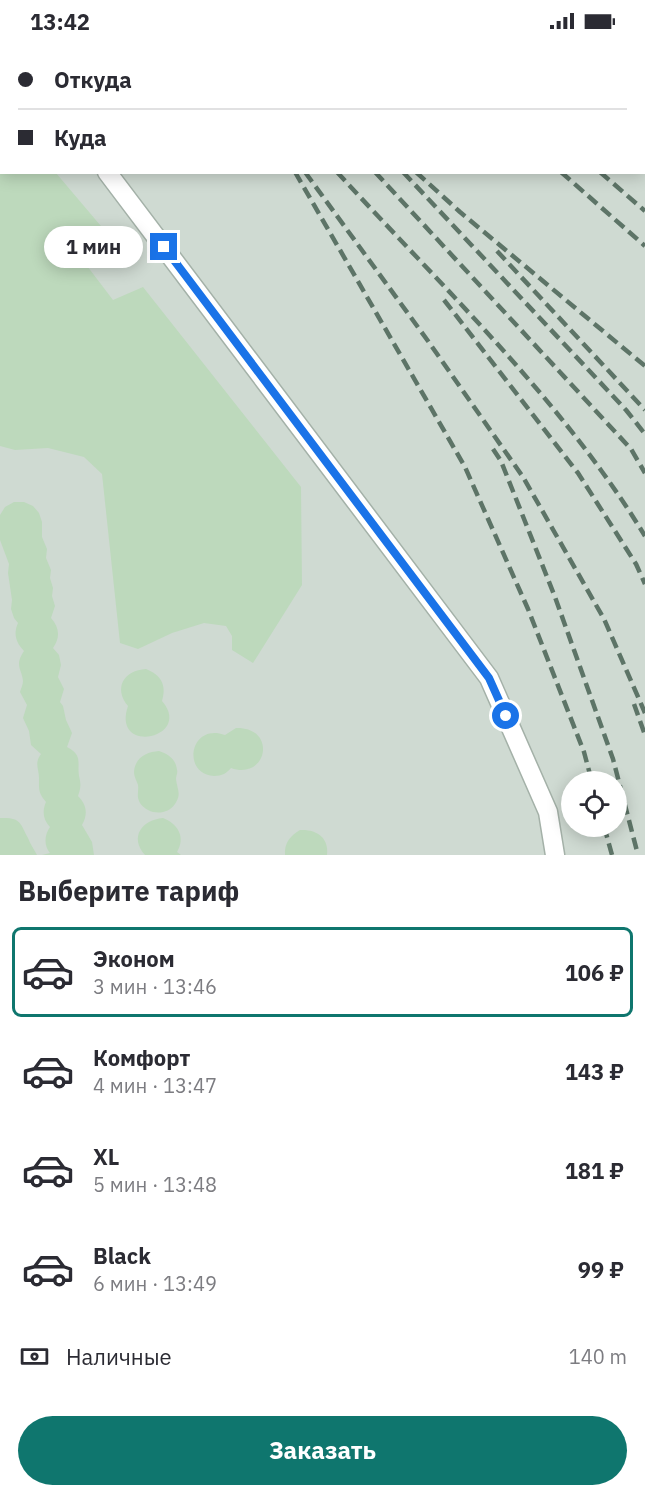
<!DOCTYPE html>
<html lang="ru">
<head>
<meta charset="utf-8">
<style>
  :root { --surface:#fff; --page:#f2f2f3; --text:#2b2b33; --muted:#7c7c81; --line:#e1e1e2; --accent:#0f766e }
  body { margin:0; font-family:"IBM Plex Sans",sans-serif; background:var(--page); color:var(--text); height:100vh; display:flex; flex-direction:column; font-size:22px; white-space:nowrap }
  * { box-sizing:border-box; margin:0 }
  p { font-size:20px; color:var(--muted) }
  .icon { flex:none; width:33px; height:33px; fill:none; stroke:currentColor; stroke-width:2; stroke-linecap:round; stroke-linejoin:round }
  .map { position:relative; height:813px; overflow:hidden }
  .details { display:flex; flex-direction:column; background:var(--surface); flex:1 }
  .details>* { flex:none }
  .guide { position:absolute; left:0px; top:0px; width:645px; height:132px; box-shadow:0 3px 15px #0003; display:grid; align-content:center; height:132px; padding:0 18px; background:var(--surface) }
  .tools { position:absolute; left:561px; top:729px; display:grid; gap:12px }
  .tools a { display:grid; place-items:center; width:66px; height:66px; border-radius:50%; background:var(--surface); box-shadow:0 3px 15px #0003; font-size:30px }
  .end { position:absolute; width:27px; height:27px; margin:-14px; border:8px solid #1a73e8; background:#fff; box-shadow:0 0 0 3px #fff }
  .from { border-radius:50% }
  .bubble { position:absolute; height:42px; border-radius:21px; background:var(--surface); box-shadow:0 3px 15px #0003; font-size:20px; font-weight:800; line-height:42px; text-align:center }
  .guide b { display:flex; align-items:center; gap:21px; height:57px; font-size:22px }
  .guide b+b { border-top:2px solid var(--line) }
  .guide i { width:15px; height:15px; background:var(--text) }
  ul { padding:0; list-style:none }
  li { display:flex; align-items:center; gap:18px; height:90px; margin:0 12px 9px; padding:0 6px; border:3px solid transparent; border-radius:9px }
  li div { flex:1 }
  li b { display:block; font-size:22px }
  li em { font-style:normal; font-weight:800 }
  li.active { border-color:var(--accent) }
  li>.icon { width:54px; height:54px; stroke-width:1.5 }
  h2 { padding:0 18px; font-size:27px; line-height:72px }
  .pay { display:flex; align-items:center; gap:15px; height:66px; padding:0 18px; font-size:22px }
  .pay p { margin-inline-start:auto }
  .button { display:flex; gap:12px; margin-top:auto; padding:12px 18px }
  .button a { flex:1; height:69px; border-radius:36px; background:var(--accent); color:#fff; font-size:24px; font-weight:800; line-height:69px; text-align:center }
  .status { display:flex; justify-content:space-between; align-items:center; height:42px; padding:0 30px; background:var(--surface); direction:ltr }
  .status svg { height:16px; fill:currentColor }
  .map>svg:first-child { display:block }
</style>
</head>
<body>
<div class="status"><b>13:42</b><svg viewBox="0 0 49 12"><path d="M0 12V9h3v3zM5 12V6h3v6zM10 12V3h3v9zM15 12V0h3v12zM26 1h20v11H26zM47 4h2v5h-2z"/></svg></div>
<div class="map">
<svg width="645" height="813" viewBox="0 0 645 813">
  <rect width="100%" height="100%" fill="#e1eae3"/>
  <!-- built -->
  <path fill="#cfdad2" fill-rule="evenodd" d="M0 0H645V813H0ZM2 2H644V130H2ZM572 740H616V784H572Z"/>
  <!-- green -->
  <g fill="#bdd9bc">
    <path d="M0 64 2 130 56 131 106 190 78 212 113 258 143 245 301 445 302 543 253 621 232 608V594L226 584 204 581 172 591 138 607 120 601 102 432 84 415 48 406 15 408 0 404Z"/>
    <path d="M14 460H24L33 464 39 471 42 480V495L47 507 46 516 51 528 50 536 53 546 52 554 55 564 51 576C60 586 60 596 53 606L59 613 61 623 58 635 64 647 60 660 63 664 66 678 72 691 67 705C83 713 77 721 79 734 81 742 81 746 78 754 87 763 88 772 82 783L92 800 94 813H42L50 811C44 804 44 793 50 785 43 778 42 769 46 760 38 751 39 747 39 736 39 727 34 721 41 712L31 703 29 689 23 676 27 663 20 650C21 646 23 643 23 639 22 627 14 624 24 609 16 601 13 592 18 581L14 576 11 567 12 558 8 531 9 522 0 498V473L5 465Z"/>
    <path d="M146 627C161 633 167 643 162 659 194 696 111 714 128 664 113 646 124 628 146 627Z"/>
    <path d="M236 686C278 685 267 739 231 726 227 731 222 734 214 734 181 732 190 680 225 693Z"/>
    <path d="M159 709C168 712 176 717 177 728 178 731 176 734 176 737 177 747 182 752 175 762 167 774 148 773 140 761 136 754 139 749 138 743 137 739 134 735 134 730 135 715 147 710 159 709Z"/>
    <path d="M0 776C21 775 20 781 28 796 30 802 34 807 37 813H0Z"/>
    <path d="M163 776C178 782 186 795 177 810L181 813H145C129 795 142 778 163 776Z"/>
    <path d="M300 788C316 787 329 795 327 813H285C284 801 290 794 300 788Z"/>
  </g>
  <g fill="none" stroke-linecap="round" stroke-linejoin="round">
    <defs>
      <g id="minor">
        <path d="M9 0 10 2"/>
        <path d="M547 0 549 2"/>
        <path d="M644 67 645 68"/>
        <path d="M107 130 489 636 548 770 555 813"/>
      </g>
    </defs>
    <!-- minor casing -->
    <use href="#minor" stroke="#a4b1a8" stroke-width="21"/>
    <!-- minor -->
    <use href="#minor" stroke="#fff" stroke-width="18"/>
    <!-- rail -->
    <g stroke="#5d7467" stroke-width="4.5" stroke-dasharray="12 6" stroke-linecap="butt">
      <path d="M206 0 207 2"/>
      <path d="M217 0 218 2"/>
      <path d="M253 0 254 2"/>
      <path d="M267 0 269 2"/>
      <path d="M413 0 415 2"/>
      <path d="M452 0 453 2"/>
      <path d="M295 130 465 425 528 567 584 710 592 740"/>
      <path d="M305 130 428 299 523 435 604 577 645 671"/>
      <path d="M337 130C444 247 562 358 645 494"/>
      <path d="M375 130 631 407 645 431"/>
      <path d="M403 130 626 368 645 392"/>
      <path d="M416 130 460 170 645 324"/>
      <path d="M561 130 645 204"/>
      <path d="M600 130 645 169"/>
      <path d="M497 209 645 368"/>
      <path d="M444 258 578 431 636 522 645 542"/>
      <path d="M493 407 501 419 555 555 613 717 638 813"/>
      <path d="M634 662 645 693"/>
      <path d="M604 784 612 813"/>
    </g>
  </g>
  <g fill="none" stroke-linecap="round" stroke-linejoin="round">
    <!-- route -->
    <path stroke="#1a73e8" stroke-width="8" d="M164 205 489 636 506 674"/>
  </g>
</svg>
<div class="tools">
<a><svg class="icon" aria-label="locate" viewBox="0 0 24 24"><circle cx="12" cy="12" r="6"/><path d="M12 2v4M12 18v4M2 12h4M18 12h4"/></svg></a>
</div>
<i class="end from" style="left:506px;top:674px"></i>
<i class="end" style="left:164px;top:205px"></i>
<div class="bubble" style="left:44px;top:184px;width:99px">1 мин</div>
<div class="guide">
<b><i class="from"></i>Откуда</b>
<b><i></i>Куда</b>
</div>
</div>
<section class="details">
<h2>Выберите тариф</h2>
<ul>
<li class="active"><svg class="icon" aria-label="car" viewBox="0 0 24 24"><path d="M5 17H2v-5l4-1 3-4h7l3 4 3 1v5h-3M9 17h6M6 11h13"/><circle cx="7" cy="17" r="2"/><circle cx="17" cy="17" r="2"/></svg><div><b>Эконом</b><p>3 мин · 13:46</p></div><em>106 ₽</em></li>
<li><svg class="icon" aria-label="car" viewBox="0 0 24 24"><path d="M5 17H2v-5l4-1 3-4h7l3 4 3 1v5h-3M9 17h6M6 11h13"/><circle cx="7" cy="17" r="2"/><circle cx="17" cy="17" r="2"/></svg><div><b>Комфорт</b><p>4 мин · 13:47</p></div><em>143 ₽</em></li>
<li><svg class="icon" aria-label="car" viewBox="0 0 24 24"><path d="M5 17H2v-5l4-1 3-4h7l3 4 3 1v5h-3M9 17h6M6 11h13"/><circle cx="7" cy="17" r="2"/><circle cx="17" cy="17" r="2"/></svg><div><b>XL</b><p>5 мин · 13:48</p></div><em>181 ₽</em></li>
<li><svg class="icon" aria-label="car" viewBox="0 0 24 24"><path d="M5 17H2v-5l4-1 3-4h7l3 4 3 1v5h-3M9 17h6M6 11h13"/><circle cx="7" cy="17" r="2"/><circle cx="17" cy="17" r="2"/></svg><div><b>Black</b><p>6 мин · 13:49</p></div><em>99 ₽</em></li>
</ul>
<div class="pay"><svg class="icon" aria-label="cash" viewBox="0 0 24 24"><path d="M3 7h18v10H3z"/><circle cx="12" cy="12" r="2"/></svg>Наличные<p>140 m</p></div>
<div class="button"><a>Заказать</a></div>
</section>
</body>
</html>
